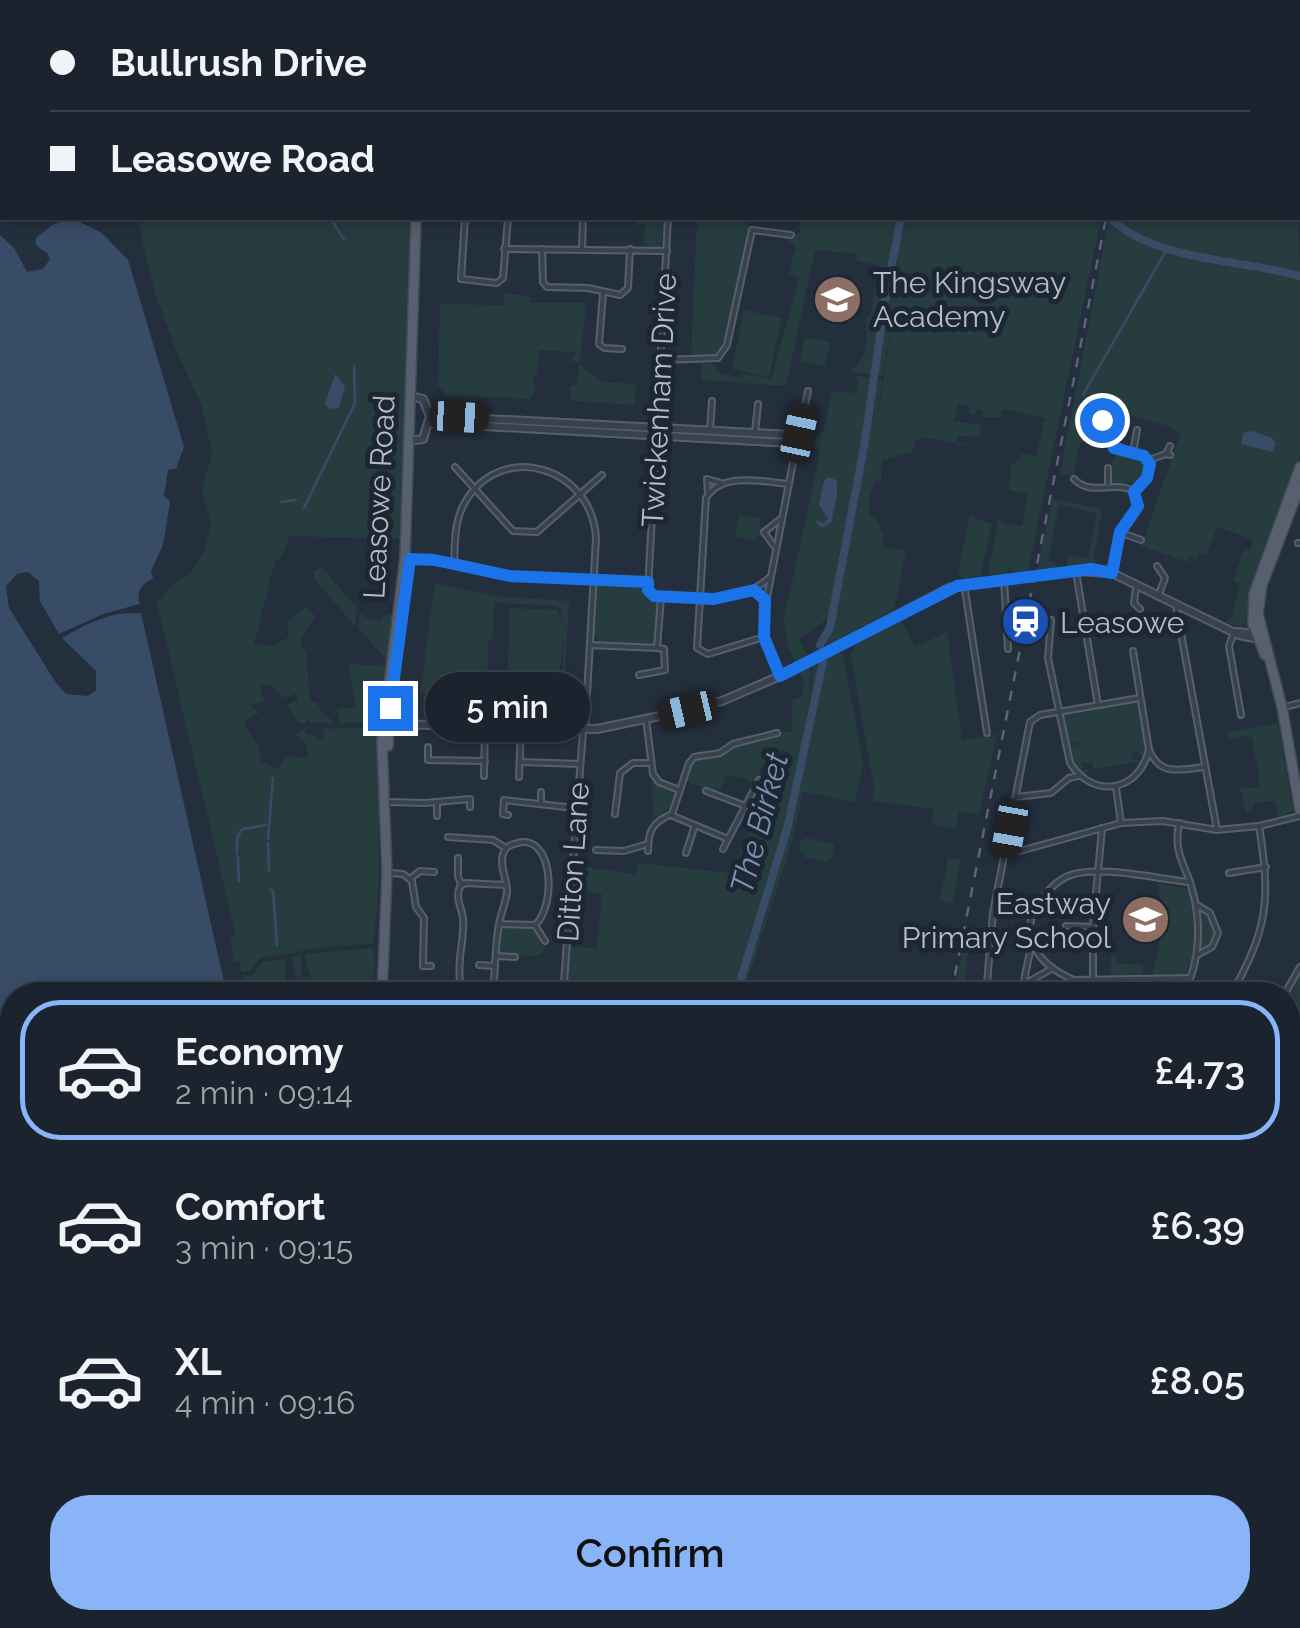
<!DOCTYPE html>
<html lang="en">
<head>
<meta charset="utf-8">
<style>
  :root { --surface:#1b232e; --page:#242b36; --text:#f1f3f6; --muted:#a0a4aa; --line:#39404a; --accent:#8ab4f8 }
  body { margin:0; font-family:Raleway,sans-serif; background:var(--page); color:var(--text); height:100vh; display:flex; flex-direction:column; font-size:38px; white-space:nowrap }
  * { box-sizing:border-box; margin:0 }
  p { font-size:32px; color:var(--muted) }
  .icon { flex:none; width:55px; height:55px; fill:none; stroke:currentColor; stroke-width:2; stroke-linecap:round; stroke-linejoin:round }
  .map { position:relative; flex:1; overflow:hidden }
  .sheet { position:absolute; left:0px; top:982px; width:1300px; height:648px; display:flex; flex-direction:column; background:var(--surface); border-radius:40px 40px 0 0; box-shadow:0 5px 15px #0003,0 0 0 2px var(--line) }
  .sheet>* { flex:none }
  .guide { position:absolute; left:0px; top:0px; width:1300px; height:220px; box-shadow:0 5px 15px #0003,0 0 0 2px var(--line); display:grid; align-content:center; height:220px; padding:0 50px; background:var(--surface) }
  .end { position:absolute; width:45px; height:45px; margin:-22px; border:12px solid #1a73e8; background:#fff; box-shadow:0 0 0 5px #fff }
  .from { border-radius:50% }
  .bubble { position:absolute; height:70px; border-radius:35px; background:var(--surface); box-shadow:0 5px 15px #0003,0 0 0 2px var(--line); font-size:32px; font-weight:600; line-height:70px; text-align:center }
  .car { position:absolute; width:30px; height:60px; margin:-30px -15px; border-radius:12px; box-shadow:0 0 8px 2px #0007; background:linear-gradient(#222 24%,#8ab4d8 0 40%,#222 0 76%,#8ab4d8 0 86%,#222 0) }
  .guide b { display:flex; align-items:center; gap:35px; height:95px; font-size:38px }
  .guide b+b { border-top:2px solid var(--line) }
  .guide i { width:25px; height:25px; background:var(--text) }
  ul { padding:18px 0 0; list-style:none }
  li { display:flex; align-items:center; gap:30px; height:140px; margin:0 20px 15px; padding:0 30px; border:5px solid transparent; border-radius:40px }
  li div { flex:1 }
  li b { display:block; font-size:38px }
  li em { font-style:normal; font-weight:600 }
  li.on { border-color:var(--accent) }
  li>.icon { width:90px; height:90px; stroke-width:1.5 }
  .cta { display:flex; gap:20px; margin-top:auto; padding:20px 50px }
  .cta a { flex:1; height:115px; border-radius:40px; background:var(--accent); color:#111; font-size:40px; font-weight:600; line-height:115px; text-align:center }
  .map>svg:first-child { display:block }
</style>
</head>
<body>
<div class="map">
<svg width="1300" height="1628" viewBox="0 0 1300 1628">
  <rect width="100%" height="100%" fill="#242f3e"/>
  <!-- green -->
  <g fill="#263c3f">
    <path d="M18 0H298V2H19Z"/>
    <path d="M1298 178 1300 275C1240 258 1161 260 1112 218H1298Z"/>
    <path d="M137 218H411L402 539 290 536 280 560H275L254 644 273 646 289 637 287 622 306 606 315 616 302 638 301 649 306 650 310 702H317L322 713 336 723H310V718L306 723H299L287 705 298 700 296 694 284 698 272 686H260L265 701 251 706 259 713 244 722 258 747 262 762 278 769 287 756 308 758 307 746 298 736 293 737 305 727 306 735H315L317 740 324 739 323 729 377 727 380 730 378 898 373 944 332 946 260 958 251 970 242 972 240 962H234L230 937 236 936 157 603 174 583 190 574 203 554 211 524 202 491 212 452 201 403 178 355 156 296Z"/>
    <path d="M633 218H665L660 248H644L649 241 643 246 645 224 637 225Z"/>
    <path d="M697 218H742L749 227 724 343C718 360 706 358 691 358Z"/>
    <path d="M811 218 882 220 911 218 906 245 912 218H1101L1028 571 1012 574V567L1008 568 1009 574 989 575 988 572 999 519 1003 523 1022 526 1028 494 1009 490 1011 464 1018 461 1021 454 1036 456 1045 418 1002 409 1000 417H982V410L977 409 975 415 969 414 970 407 958 404 954 421 981 425 980 437 958 436 957 442 973 446 977 440 975 447 923 437 921 440H915L912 452 882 460 881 480 874 482 869 498 870 515 875 517 884 536 882 546 906 551 894 610 827 645 829 618 799 639 808 657 796 664 788 645 784 619 820 453 813 440 823 432 832 391 856 393 858 386 856 376 882 379 876 428 901 267 883 376 850 372C865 362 869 340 865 317H870L879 265 856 261 857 254 815 250 786 386 701 380 702 363H712L721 374 741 378 742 374 771 379 800 277 789 274 794 252 798 250 794 249 795 244 787 242 788 239 800 232V221L810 222Z"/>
    <path d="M1109 219C1164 261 1235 262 1300 278V457L1249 602V619L1241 627 1225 622 1231 618 1240 584 1233 581 1244 549 1250 551 1253 540 1217 527 1207 555 1200 553 1197 559 1190 557 1187 562 1141 546 1181 434 1168 426 1080 401 1076 417 1098 428 1079 445 1074 476 1060 474Z"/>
    <path d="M504 293 530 297V303H586L580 362 571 361 576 353 571 352 539 350 537 375 533 376 536 390 530 399 447 395 438 385 440 304 503 305Z"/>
    <path d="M744 310 782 318 769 377 732 369Z"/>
    <path d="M805 337 830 342 825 367 800 361Z"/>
    <path d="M579 364 602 382 636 384 635 405 572 401 570 386 577 384Z"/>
    <path d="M1118 451 1129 458 1130 454 1144 457 1148 463 1145 476 1135 487 1129 481 1124 482V485L1114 484 1110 480 1112 463Z"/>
    <path d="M1052 499 1102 509 1094 556 1097 565 1066 569 1068 555 1088 558 1097 513 1059 505 1048 561 1057 564 1055 570 1037 571Z"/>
    <path d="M970 513 972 517 992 524 980 576 963 579 958 572Z"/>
    <path d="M739 515 759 518 762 533 754 541 735 536Z"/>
    <path d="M321 567 357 608 355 626 316 581 313 572Z"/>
    <path d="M601 582 640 584 641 589 658 600 656 643 650 647 599 644 597 638H592L595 586Z"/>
    <path d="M435 583 494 596 569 601 564 687 559 698 507 696V692L555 694 562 684 564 632 558 689 553 692 507 689 510 608 558 610 564 629 561 610 555 606 500 603 495 600 492 640 488 641 487 686 436 684 433 691 495 693 494 698 420 694Z"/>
    <path d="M361 613 368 619 381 621 384 616 393 614 388 661 358 628Z"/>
    <path d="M901 620 915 647 947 632 962 740 997 734 979 815 959 812 955 829 932 824 933 809 873 801 874 787 851 655 858 640Z"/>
    <path d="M837 652 843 655 863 763 855 802 803 792 794 835 743 995H729L733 981 727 995H564L569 947 597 948 602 894 573 889 575 866 635 874 638 863 731 873 747 836 773 802 788 751H780V756L768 766H761L759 776 750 783 745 778 726 775 720 792 716 786 719 793 685 781 689 767 699 756C718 755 723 748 739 744 751 741 760 741 771 735L776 738 779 732H791L793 699 801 698 804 684 799 670 807 667 811 669 808 722 813 665Z"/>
    <path d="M348 664 387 666 380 722 339 723 337 709 352 708 355 704Z"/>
    <path d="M1135 702 1140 706 1146 751 1144 758 1134 750 1131 754 1132 759 1143 761 1142 764 1131 763 1094 769 1092 762 1082 763V770H1089L1082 775 1073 763 1068 745H1078V742L1068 744 1063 717 1067 713Z"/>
    <path d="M1278 723 1293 811 1278 817 1275 801 1253 803V808L1246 813 1240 787 1254 788 1260 784 1252 737 1246 738 1245 735 1230 740 1228 732Z"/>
    <path d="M652 778 660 787 674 794 670 808 653 819Z"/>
    <path d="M807 838 834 844 833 858 826 862 803 857 804 852 798 850 800 842Z"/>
    <path d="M948 857 961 860 953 903 940 901Z"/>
    <path d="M1157 883 1189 889C1195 917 1199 949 1185 974L1155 975 1152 971C1162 946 1165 908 1157 883Z"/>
    <path d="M1202 909C1219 921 1222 943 1200 952Z"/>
    <path d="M501 927 535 928 542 940 539 945H545L543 953 535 956 508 955 505 951 500 953Z"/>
    <path d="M966 931H969L965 995H954Z"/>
    <path d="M370 948 374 949 375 995H246L243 975 251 976 263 962 284 959 287 982 296 979 292 957 301 955 302 978 310 976 305 954Z"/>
    <path d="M1111 956H1120L1114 958 1116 963 1143 965 1142 976 1110 977Z"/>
    <path d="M1300 969V1018H1288L1285 995Z"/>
    <path d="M1126 1618H1287L1296 1628H1136Z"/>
  </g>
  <!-- water -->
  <g fill="#394c67">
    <path d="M0 19 2 25 0 195Z"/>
    <path d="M72 218 102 233 128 260 184 447 176 469 168 470 164 495 170 502 163 545 151 571 153 578C140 586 136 590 140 604L104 614 59 634 29 582 18 587V597L71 684 87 681 79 661 61 638C85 624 112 610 141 613L227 995H12V1618H297L298 1628H0V226L35 261 36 238 52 225Z"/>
    <path d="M335 374 345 387 339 408 330 409 325 404Z"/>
    <path d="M1252 431 1272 438 1276 444 1273 452 1241 444 1243 433Z"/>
    <path d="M828 477 836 480C840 490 833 509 832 521L822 528 814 519 823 523 828 519 819 504 824 481Z"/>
  </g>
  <!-- pier -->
  <g fill="#242f3e" fill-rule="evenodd">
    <path d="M0 221 31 255 34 253 30 241 47 253 50 259 43 269 27 272 14 248 0 235Z"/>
    <path d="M28 572 39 581 40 606 59 634 104 614 140 604 141 613 116 614 87 624 62 638 96 671V690L88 696 66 694 56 683 9 608 6 586 17 574ZM28 588 34 604 82 678 74 679 26 607 23 590Z"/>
  </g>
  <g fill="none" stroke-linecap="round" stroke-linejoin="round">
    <!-- stream -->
    <g stroke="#394c67" stroke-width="2.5">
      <path d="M1060 2V0"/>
      <path d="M330 218 344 239"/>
      <path d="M1083 395 1168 247"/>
      <path d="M281 502 296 500"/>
      <path d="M304 508 355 403 354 366"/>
      <path d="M243 829 266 825"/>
      <path d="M268 839 273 778"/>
      <path d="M268 843 269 871"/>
      <path d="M237 854V839L241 830"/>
      <path d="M238 857 239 881"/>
      <path d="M270 889 273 891 277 945"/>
      <path d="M744 957 750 955"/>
      <path d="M405 1618V1628"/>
    </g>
    <!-- river -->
    <g stroke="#394c67" stroke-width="8">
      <path d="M979 2 980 0"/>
      <path d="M1110 218C1154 261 1244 260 1300 276"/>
      <path d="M820 645 830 627 864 447 886 293 901 218"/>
      <path d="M736 995 787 829 823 662"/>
      <path d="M510 1618 515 1628"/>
    </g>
    <defs>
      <g id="minor">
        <path d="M596 0 597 2"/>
        <path d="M753 0 755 2"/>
        <path d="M854 0 855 2"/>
        <path d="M489 2V0"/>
        <path d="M526 2V0"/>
        <path d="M465 218 461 279 497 283 503 278 508 218"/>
        <path d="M526 218H543"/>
        <path d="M668 218 648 590 654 596C691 600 740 605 769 578"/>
        <path d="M582 248 583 218"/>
        <path d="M504 249 667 251"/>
        <path d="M542 249 543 282 547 287 588 288 620 295 628 288 630 249"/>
        <path d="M603 294 599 344 604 348 622 349"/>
        <path d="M662 360 718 358 727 345 752 230 791 235"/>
        <path d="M1092 423 1100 425C1108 451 1129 447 1149 460L1147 478 1134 492"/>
        <path d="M710 430 712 401"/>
        <path d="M755 432 758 404"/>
        <path d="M798 438 808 391"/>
        <path d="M1133 453 1137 430"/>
        <path d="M1170 455 1166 454 1170 446"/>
        <path d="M1149 460 1166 454"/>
        <path d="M455 467 513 531 537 532 602 475"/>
        <path d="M1074 479C1091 497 1113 480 1134 491"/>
        <path d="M1108 483V468"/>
        <path d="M708 494 707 479 721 483"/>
        <path d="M1119 532 1141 540"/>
        <path d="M1298 543H1300"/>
        <path d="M774 546 764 532 782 518"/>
        <path d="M405 559H435L509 576 648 582"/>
        <path d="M454 564C455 544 454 522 464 504 500 439 592 466 596 538L585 729"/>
        <path d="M1157 566 1165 578 1158 597"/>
        <path d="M1076 572 1098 705"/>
        <path d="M1112 573 1119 532 1138 506 1134 492"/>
        <path d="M1004 580 1008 649"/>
        <path d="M964 584 987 733"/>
        <path d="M1136 588 1134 603 1140 609"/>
        <path d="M1176 606 1217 830"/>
        <path d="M1051 620 1048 658 1070 763C1093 799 1138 793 1149 750"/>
        <path d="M1234 632 1229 646 1241 715"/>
        <path d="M764 637 708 654 697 648 706 498C722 471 762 482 789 484"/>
        <path d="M590 645 657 648 661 597"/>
        <path d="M1133 651 1149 750C1160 776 1179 770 1204 767"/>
        <path d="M639 675 665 670 664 649 657 648"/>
        <path d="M780 676 764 637 763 618 795 452"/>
        <path d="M1285 707 1300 703"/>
        <path d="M646 719 653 774 659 782 679 790"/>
        <path d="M428 747V760L485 761"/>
        <path d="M520 762 580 764"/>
        <path d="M484 776 485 726"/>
        <path d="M519 777 521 727"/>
        <path d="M1116 788 1121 823"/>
        <path d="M706 791 743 805"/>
        <path d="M1016 797 1051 793 1069 778 1078 776"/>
        <path d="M388 802 425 803 470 799V807"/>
        <path d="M541 803V792"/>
        <path d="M615 814 620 773 633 763H650"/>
        <path d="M508 815 503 814 504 800 574 808"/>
        <path d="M437 816V802"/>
        <path d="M673 816 728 839"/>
        <path d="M1179 823C1174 852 1182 859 1191 885 1202 921 1201 961 1183 995"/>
        <path d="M448 837 493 840 506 848"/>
        <path d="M723 849 759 780"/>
        <path d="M596 850 624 851 648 844"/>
        <path d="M648 851C648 830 653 822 672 814L689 763 694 757 720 753 733 744 777 733"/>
        <path d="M686 853 695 825"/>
        <path d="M1006 855 1121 823 1163 821 1217 830 1259 826 1300 816"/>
        <path d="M458 858V877L462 885"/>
        <path d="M390 873 403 874 412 881 416 907 424 918 423 966H431"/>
        <path d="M1229 873 1266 867"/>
        <path d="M411 878 420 871 434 872"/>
        <path d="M1190 882C1157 879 1106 866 1074 874 1061 877 1052 886 1044 896 1014 932 1036 964 1074 980L1190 978"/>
        <path d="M535 925 545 941"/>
        <path d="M1066 926 1092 927"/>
        <path d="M1032 942 1023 985 1053 968"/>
        <path d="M1197 955 1212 947 1218 933 1210 913 1197 905"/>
        <path d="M496 956 515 957"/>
        <path d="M479 965 495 966"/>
        <path d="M460 982C457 957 465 938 463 918 461 905 455 899 460 886L465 883 506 885"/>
        <path d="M494 984 542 991"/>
        <path d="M408 995V986"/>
        <path d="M493 995C495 972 495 947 499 924 501 914 505 904 507 893 508 880 499 867 503 854 505 848 508 846 514 844 554 829 557 906 535 925L499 924"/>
        <path d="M563 995 583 731"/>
        <path d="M986 995 993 913 1030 722 1040 715 1140 698"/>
        <path d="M1093 995V927L1102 828"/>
        <path d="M1231 995C1268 928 1271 901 1259 826"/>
        <path d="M1284 995 1300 967"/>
        <path d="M1288 1020H1300"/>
        <path d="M1288 1067H1300"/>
        <path d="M1288 1113H1300"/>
        <path d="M1288 1252 1290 1302 1296 1321"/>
        <path d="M1288 1398 1297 1423"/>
        <path d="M1288 1426 1300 1423"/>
        <path d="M1288 1474 1300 1470"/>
        <path d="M1288 1517 1300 1534"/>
        <path d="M1288 1616 1298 1628"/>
        <path d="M869 1618 873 1628"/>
        <path d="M1123 1618 1133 1628"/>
        <path d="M940 1619C948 1627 970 1628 980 1623L982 1618"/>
        <path d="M1055 1621H1066L1072 1628"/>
        <path d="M925 1628 944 1618"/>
      </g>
      <g id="tertiary">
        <path d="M430 416 790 435 797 440"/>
        <path d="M429 423 791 443 795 452"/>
        <path d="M409 441 423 439 430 416 423 399 411 396"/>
        <path d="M1236 632 1260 634"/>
        <path d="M389 724 597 729 688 710 722 701 780 676 949 588 1076 571 1112 573 1239 635 1259 639"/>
        <path d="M1288 1337 1300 1318"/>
        <path d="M1053 1628V1618"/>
      </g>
      <g id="primary">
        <path d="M423 2V0"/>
        <path d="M1300 486 1262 585 1258 614 1282 707 1300 810"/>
        <path d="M1265 655 1253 624 1254 594 1300 467"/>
        <path d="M388 746 390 712"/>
        <path d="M382 995 387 873 382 741 405 557 416 218"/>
        <path d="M1288 1200 1300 1199"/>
      </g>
      <g id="motorway">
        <path d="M1141 0 1142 2"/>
        <path d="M1152 0 1154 2"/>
        <path d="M1298 161 1300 163"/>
        <path d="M1298 173 1300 175"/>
      </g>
    </defs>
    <!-- minor casing -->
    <use href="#minor" stroke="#565f6c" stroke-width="8"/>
    <!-- tertiary casing -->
    <use href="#tertiary" stroke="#565f6c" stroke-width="10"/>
    <!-- primary casing -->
    <use href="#primary" stroke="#414a57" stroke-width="12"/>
    <!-- motorway casing -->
    <use href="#motorway" stroke="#434c59" stroke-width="15"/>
    <!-- minor -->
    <use href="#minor" stroke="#38414e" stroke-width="4"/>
    <!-- tertiary -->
    <use href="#tertiary" stroke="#38414e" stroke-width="6"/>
    <!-- primary -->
    <use href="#primary" stroke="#56606e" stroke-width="9"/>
    <!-- motorway -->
    <use href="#motorway" stroke="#746855" stroke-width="11"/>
    <!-- rail -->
    <g stroke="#5a6575" stroke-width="2.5" stroke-dasharray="10 10" stroke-linecap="butt">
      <path d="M1270 0 1275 2"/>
      <path d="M1148 2 1149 0"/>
      <path d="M1298 11 1300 12"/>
      <path d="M951 995 1106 218"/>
      <path d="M830 1628 831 1618"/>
    </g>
  </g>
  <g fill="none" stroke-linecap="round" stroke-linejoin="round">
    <!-- route -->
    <path stroke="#1a73e8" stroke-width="12" d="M390 708 410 559 435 560 509 576 648 582V590L654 596 714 599 754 590 765 600 764 637 780 676 957 586 1091 569 1112 573 1120 532 1138 506 1134 492 1147 478 1150 464 1144 456 1114 448C1114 440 1103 435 1100 426L1102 420"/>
  </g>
  <!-- icons -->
  <defs>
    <symbol id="school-disc" viewBox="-11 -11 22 22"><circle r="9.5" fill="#8d6e63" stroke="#1d2633"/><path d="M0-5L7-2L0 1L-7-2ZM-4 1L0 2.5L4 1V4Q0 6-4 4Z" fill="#fff"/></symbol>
    <symbol id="station-disc" viewBox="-11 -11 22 22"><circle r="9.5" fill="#1a4fb4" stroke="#1d2633"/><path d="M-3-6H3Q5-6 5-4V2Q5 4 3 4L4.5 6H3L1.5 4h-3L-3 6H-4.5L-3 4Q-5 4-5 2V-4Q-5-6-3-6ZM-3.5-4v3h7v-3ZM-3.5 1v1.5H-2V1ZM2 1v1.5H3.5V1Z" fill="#fff"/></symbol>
  </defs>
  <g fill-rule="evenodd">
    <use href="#school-disc" x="810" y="272" width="55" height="55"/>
    <use href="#station-disc" x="998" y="594" width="55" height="55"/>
    <use href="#school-disc" x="1118" y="892" width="55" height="55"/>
  </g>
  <g text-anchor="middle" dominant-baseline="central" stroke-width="10" stroke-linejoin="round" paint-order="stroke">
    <!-- poi labels -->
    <g font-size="30" fill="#b4bcc9" stroke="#1d2633" text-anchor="start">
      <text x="873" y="282">The Kingsway<tspan x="873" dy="34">Academy</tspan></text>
      <text x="1060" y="622">Leasowe</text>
      <text x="1111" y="903" text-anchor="end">Eastway<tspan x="1111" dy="34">Primary School</tspan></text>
    </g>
    <!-- street labels -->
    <g font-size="30" fill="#b4bcc9" stroke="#1d2633">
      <text transform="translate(659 400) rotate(-87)">Twickenham Drive</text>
      <text transform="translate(379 497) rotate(-87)">Leasowe Road</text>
      <text transform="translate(573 862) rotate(-86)">Ditton Lane</text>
    </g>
    <!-- water labels -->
    <g font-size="32" font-style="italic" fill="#7c92b1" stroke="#1d2633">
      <text transform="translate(759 823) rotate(-75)">The Birket</text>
    </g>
  </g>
</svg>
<i class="end from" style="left:1102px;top:420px"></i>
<i class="end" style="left:390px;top:708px"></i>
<div class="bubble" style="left:425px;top:672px;width:165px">5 min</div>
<i class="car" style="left:459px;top:417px;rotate:93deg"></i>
<i class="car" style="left:799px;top:433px;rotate:12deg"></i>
<i class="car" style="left:688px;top:710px;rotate:257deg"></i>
<i class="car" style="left:1010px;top:829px;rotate:190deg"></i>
<div class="guide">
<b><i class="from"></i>Bullrush Drive</b>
<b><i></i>Leasowe Road</b>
</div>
<section class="sheet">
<ul>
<li class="on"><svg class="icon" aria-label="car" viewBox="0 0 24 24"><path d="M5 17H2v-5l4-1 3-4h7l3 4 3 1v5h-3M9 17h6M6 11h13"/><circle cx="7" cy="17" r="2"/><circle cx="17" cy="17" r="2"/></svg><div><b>Economy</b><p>2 min · 09:14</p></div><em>£4.73</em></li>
<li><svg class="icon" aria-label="car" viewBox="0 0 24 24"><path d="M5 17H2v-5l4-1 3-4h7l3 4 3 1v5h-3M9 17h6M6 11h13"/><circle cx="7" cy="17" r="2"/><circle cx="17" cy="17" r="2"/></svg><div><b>Comfort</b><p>3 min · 09:15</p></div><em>£6.39</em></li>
<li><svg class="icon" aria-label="car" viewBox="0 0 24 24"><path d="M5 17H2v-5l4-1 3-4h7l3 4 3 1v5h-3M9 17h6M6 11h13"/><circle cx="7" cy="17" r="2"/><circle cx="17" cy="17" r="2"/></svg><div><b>XL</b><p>4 min · 09:16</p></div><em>£8.05</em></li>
</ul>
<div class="cta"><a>Confirm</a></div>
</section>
</div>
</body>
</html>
